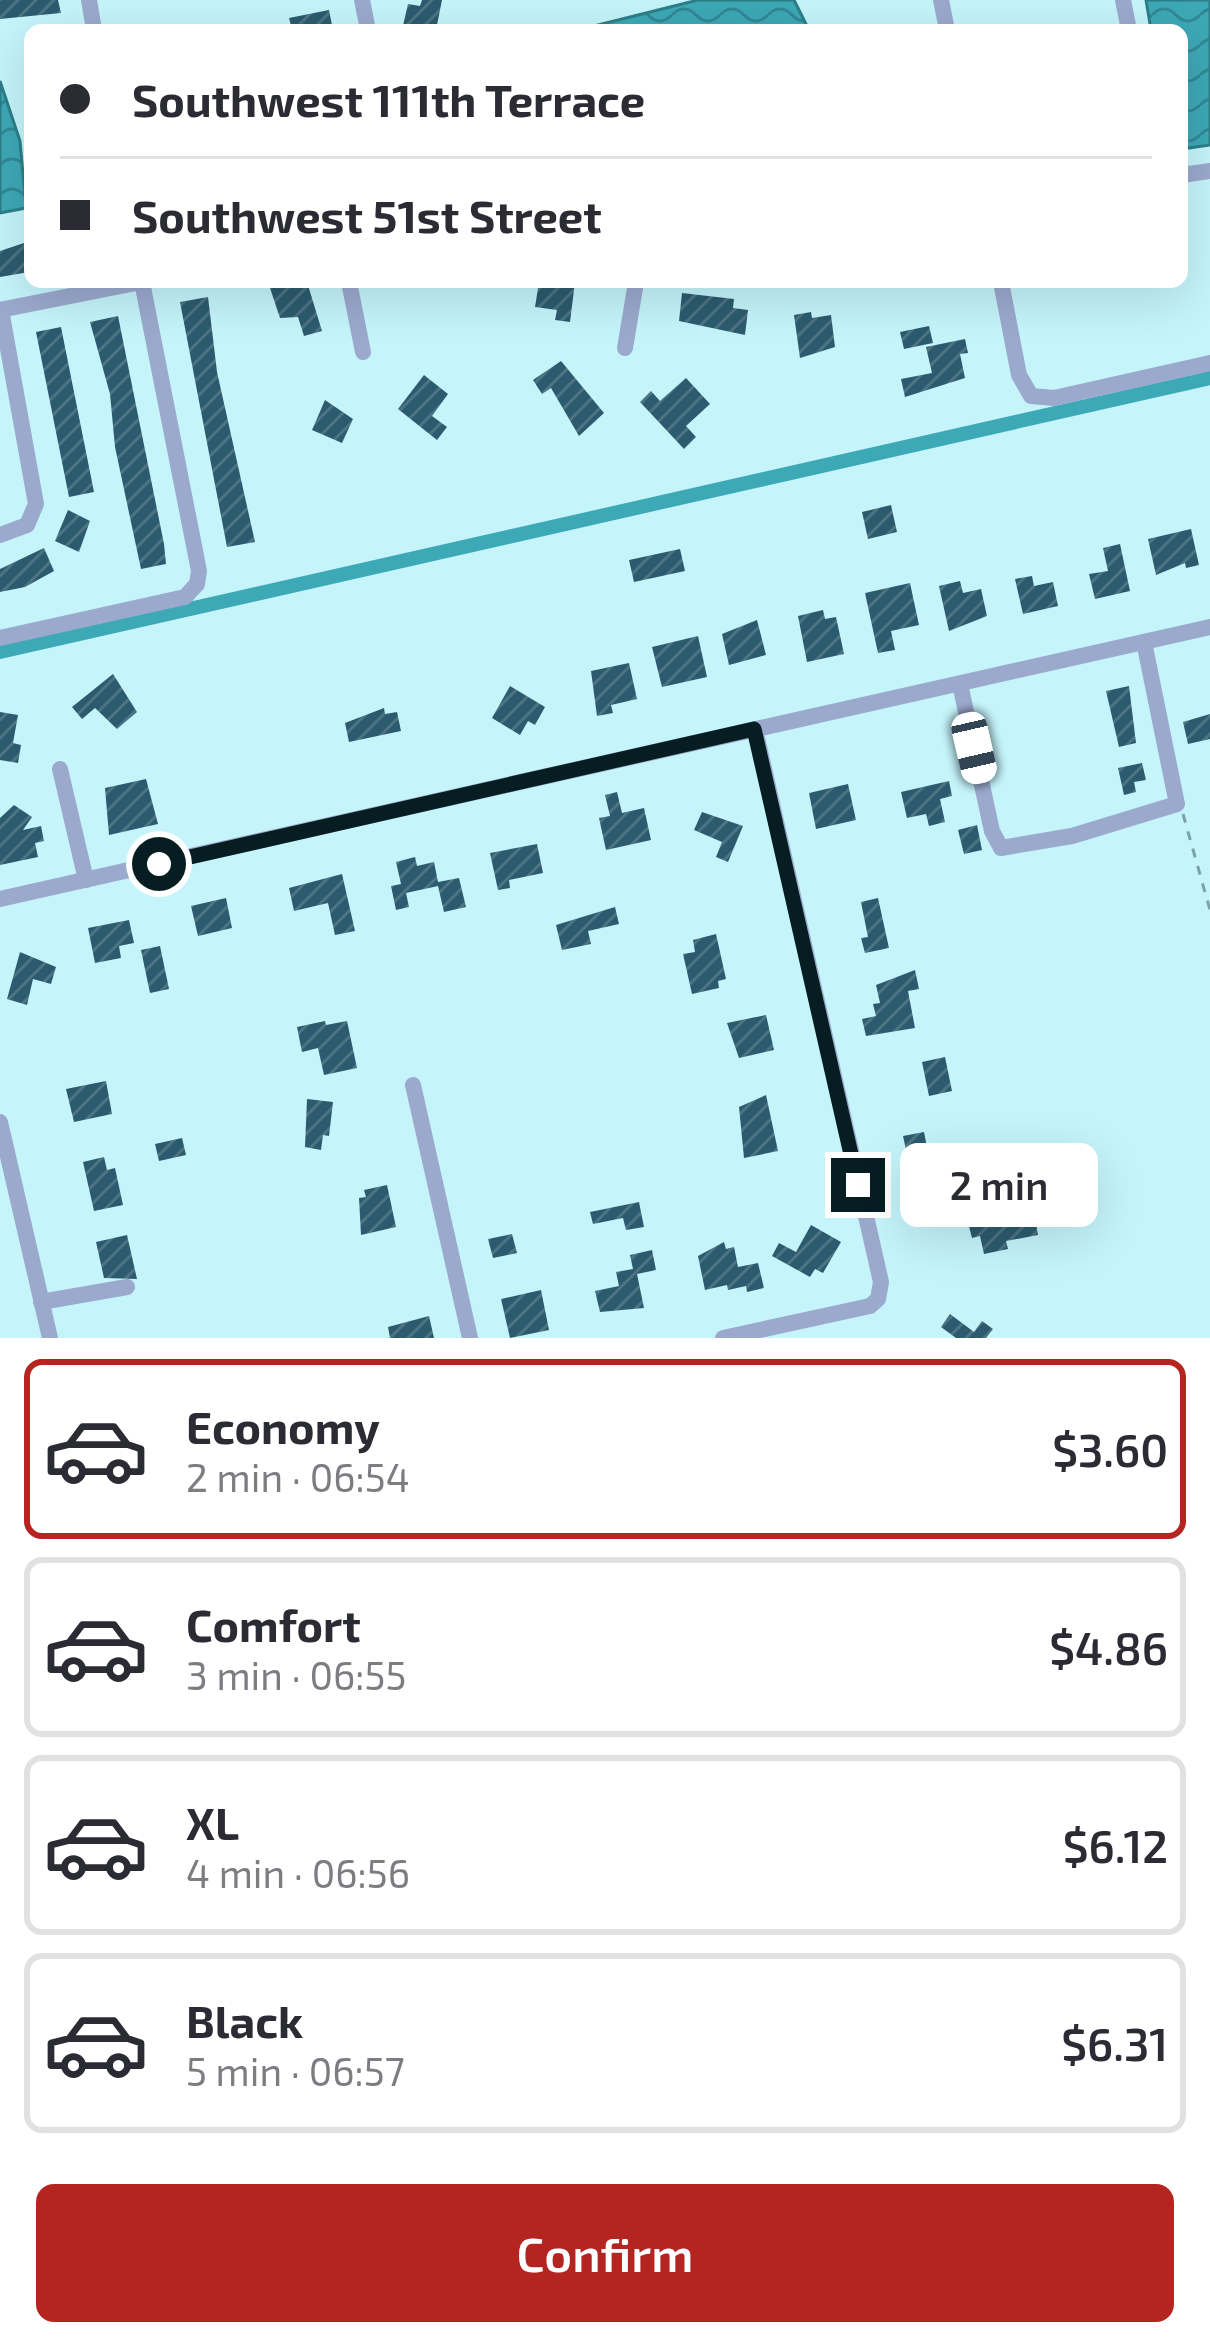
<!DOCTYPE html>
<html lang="en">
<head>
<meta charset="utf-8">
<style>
  :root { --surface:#fff; --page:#f7f7f7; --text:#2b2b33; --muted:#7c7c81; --line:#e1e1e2; --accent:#b42522 }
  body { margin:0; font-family:"Exo 2",sans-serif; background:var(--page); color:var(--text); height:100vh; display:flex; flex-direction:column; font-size:45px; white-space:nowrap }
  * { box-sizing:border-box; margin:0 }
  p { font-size:39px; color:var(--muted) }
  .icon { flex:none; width:66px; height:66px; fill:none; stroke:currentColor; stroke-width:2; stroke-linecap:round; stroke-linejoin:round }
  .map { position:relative; height:1338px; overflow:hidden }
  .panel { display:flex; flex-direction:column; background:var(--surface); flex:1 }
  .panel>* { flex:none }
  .top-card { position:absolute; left:24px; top:24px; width:1164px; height:264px; border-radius:18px; box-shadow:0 12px 48px #0002; display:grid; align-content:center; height:264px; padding:0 36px; background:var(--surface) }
  .end { position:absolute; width:54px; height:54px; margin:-27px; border:15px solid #061e21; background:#fff; box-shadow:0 0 0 6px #fff }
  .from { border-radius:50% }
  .bubble { position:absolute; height:84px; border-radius:18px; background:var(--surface); box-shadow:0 12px 48px #0002; font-size:39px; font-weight:600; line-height:84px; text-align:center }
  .car { position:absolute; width:36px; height:72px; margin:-36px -18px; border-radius:15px; box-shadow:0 0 9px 3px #0007; background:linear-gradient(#fff 24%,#345 0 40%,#fff 0 76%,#345 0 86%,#fff 0) }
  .top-card b { display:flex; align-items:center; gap:42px; height:114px; font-size:45px }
  .top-card b+b { border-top:3px solid var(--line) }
  .top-card i { width:30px; height:30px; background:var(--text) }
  ul { padding:21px 0 0; list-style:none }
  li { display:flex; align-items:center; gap:36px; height:180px; margin:0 24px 18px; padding:0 12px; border:6px solid var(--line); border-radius:18px }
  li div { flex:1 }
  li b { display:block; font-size:45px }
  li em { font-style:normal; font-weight:600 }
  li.current { border-color:var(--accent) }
  li>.icon { width:108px; height:108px; stroke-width:1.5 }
  .cta { display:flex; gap:24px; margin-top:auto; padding:24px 36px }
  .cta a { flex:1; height:138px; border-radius:18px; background:var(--accent); color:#fff; font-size:48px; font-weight:600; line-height:138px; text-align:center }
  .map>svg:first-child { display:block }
</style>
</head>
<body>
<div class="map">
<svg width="1210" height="1338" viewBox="0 0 1210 1338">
  <defs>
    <pattern id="water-waves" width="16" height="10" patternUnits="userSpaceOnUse" patternTransform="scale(3)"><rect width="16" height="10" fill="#3da8b6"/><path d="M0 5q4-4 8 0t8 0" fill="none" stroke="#318894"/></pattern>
    <pattern id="building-hatch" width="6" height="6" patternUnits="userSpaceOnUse" patternTransform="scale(3)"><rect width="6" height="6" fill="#2c5b6f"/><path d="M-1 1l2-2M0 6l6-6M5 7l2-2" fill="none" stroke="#4e7382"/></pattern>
  </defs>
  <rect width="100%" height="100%" fill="#c5f4fb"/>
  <!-- water -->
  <g fill="url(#water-waves)" stroke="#2c7f89" stroke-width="3">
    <path d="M698 0H794L809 30H578Z"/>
    <path d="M1146 0H1210V145L1182 149V30H1151Z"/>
    <path d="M0 81 20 141 26 208 0 213Z"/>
  </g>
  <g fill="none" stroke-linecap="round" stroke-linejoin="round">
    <!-- canal -->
    <path stroke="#3da8b6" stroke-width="14" d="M0 652 1210 378"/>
  </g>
  <!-- building -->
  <g fill="url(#building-hatch)">
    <path d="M0 0H58L61 13 0 19Z"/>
    <path d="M422 0H442L436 30H402L408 4 420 6Z"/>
    <path d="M329 10 333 30H292L289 18Z"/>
    <path d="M30 241 29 272 0 277V251Z"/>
    <path d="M268 282H307L322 331 304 336 298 317 280 318Z"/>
    <path d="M539 282H575L570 322 555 320 557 310 535 307Z"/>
    <path d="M682 293 734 299 733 308 748 310 745 335 679 321Z"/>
    <path d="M208 297 217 372 255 542 227 547 180 302Z"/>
    <path d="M811 312 812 318 831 315 835 347 800 358 794 315Z"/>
    <path d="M118 316 164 544 166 564 141 569 115 447 110 394 90 322Z"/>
    <path d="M929 326 933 343 904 349 900 332Z"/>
    <path d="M61 327 94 492 69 497 36 332Z"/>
    <path d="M965 339 968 353 960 354 965 378 905 397 901 379 932 373 926 347Z"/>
    <path d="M561 361 604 413 579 436 551 388 542 394 533 380Z"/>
    <path d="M424 375 448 394 432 416 447 427 437 440 398 409Z"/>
    <path d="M686 378 710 404 686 426 696 437 684 449 640 402 651 391 660 401Z"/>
    <path d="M325 400 353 419 342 443 312 430Z"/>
    <path d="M891 505 897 532 868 539 862 512Z"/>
    <path d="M68 510 90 521 79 552 55 541Z"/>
    <path d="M1191 529 1199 565 1186 568 1185 563 1156 575 1148 539Z"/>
    <path d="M1120 544 1130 591 1095 599 1089 574 1108 571 1103 548Z"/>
    <path d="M44 548 54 571 25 587 0 592V569Z"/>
    <path d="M680 549 685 571 634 582 629 560Z"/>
    <path d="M1032 576 1034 586 1053 582 1058 606 1023 614 1015 579Z"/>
    <path d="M960 581 963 593 981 589 987 616 949 631 939 586Z"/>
    <path d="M910 583 919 625 891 631 895 650 878 653 865 593Z"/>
    <path d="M823 610 825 619 836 617 844 654 807 662 798 616Z"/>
    <path d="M757 620 766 655 729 665 722 634Z"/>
    <path d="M698 636 707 677 662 687 652 647Z"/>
    <path d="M629 663 637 699 611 705 613 713 597 716 591 671Z"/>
    <path d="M113 674 137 712 117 729 95 708 82 719 72 707Z"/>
    <path d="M510 686 545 707 535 725 528 721 520 735 492 718Z"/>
    <path d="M1129 686 1136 743 1119 747 1106 691Z"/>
    <path d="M384 708 385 714 397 712 401 731 349 742 345 723Z"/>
    <path d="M0 712 18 715 13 743 21 745 18 763 0 760Z"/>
    <path d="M1210 714V739L1188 744 1183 722Z"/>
    <path d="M1142 763 1146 780 1134 782 1136 792 1124 795 1118 768Z"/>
    <path d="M146 779 158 824 109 835 105 788Z"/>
    <path d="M949 781 952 796 940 799 945 822 929 826 926 814 907 818 901 792Z"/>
    <path d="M848 784 856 820 816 829 809 793Z"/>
    <path d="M617 792 622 813 644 808 651 840 606 850 599 818 610 816 605 795Z"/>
    <path d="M14 805 32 817 23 830 41 826 44 841 35 843 38 857 0 865V818Z"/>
    <path d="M702 812 743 826 728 862 716 857 722 842 694 830Z"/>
    <path d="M977 825 982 850 964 854 958 830Z"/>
    <path d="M537 844 543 873 509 880 510 888 498 890 490 853Z"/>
    <path d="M415 857 417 866 434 862 438 882 459 878 466 907 444 912 438 886 406 893 409 907 396 910 391 886 401 884 396 862Z"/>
    <path d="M342 874 355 931 335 935 328 903 294 911 289 888Z"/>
    <path d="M226 898 232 928 198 936 191 906Z"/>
    <path d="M878 898 889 948 865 953 861 938 868 937 861 902Z"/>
    <path d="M615 907 619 924 588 931 591 944 562 950 556 925Z"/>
    <path d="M129 920 134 943 119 946 121 958 95 963 88 928Z"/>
    <path d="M716 934 726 979 718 981 719 988 692 994 683 954 695 952 693 940Z"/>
    <path d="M160 946 169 989 150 993 141 950Z"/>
    <path d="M20 952 56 967 51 984 33 979 27 1005 7 999Z"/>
    <path d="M915 970 919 989 908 991 915 1028 866 1036 862 1019 876 1016 873 1004 880 1003 876 985Z"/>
    <path d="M766 1015 774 1050 739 1058 727 1023Z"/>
    <path d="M325 1021 326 1025 347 1021 357 1068 324 1075 318 1048 302 1052 297 1027Z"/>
    <path d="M945 1057 952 1091 929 1096 922 1062Z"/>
    <path d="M106 1081 112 1114 74 1122 66 1089Z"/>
    <path d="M766 1095 778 1151 744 1158 739 1107Z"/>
    <path d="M307 1099 333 1102 329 1136 323 1135 321 1150 305 1147Z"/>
    <path d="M924 1132 927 1147 934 1146V1177L913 1182 903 1136Z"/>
    <path d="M182 1138 186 1155 159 1161 155 1144Z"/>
    <path d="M104 1157 107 1170 115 1168 123 1205 94 1211 83 1162Z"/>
    <path d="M387 1185 396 1227 361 1235 359 1198 366 1197 364 1190Z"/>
    <path d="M639 1202 644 1227 626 1230 623 1218 593 1224 590 1212Z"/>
    <path d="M1000 1216 1002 1223 1035 1217 1038 1235 1006 1241 1008 1249 984 1254 980 1236 972 1238 968 1223Z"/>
    <path d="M811 1225 841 1242 823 1273 815 1269 810 1277 772 1256 779 1243 796 1252Z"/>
    <path d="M512 1234 517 1253 493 1258 488 1239Z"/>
    <path d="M127 1235 137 1279 104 1278 96 1242Z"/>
    <path d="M724 1242 726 1249 734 1247 738 1267 758 1263 764 1288 747 1292 746 1286 728 1290 727 1285 705 1290 698 1256Z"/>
    <path d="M652 1250 656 1270 637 1274 644 1308 600 1312 595 1291 619 1286 616 1272 633 1269 630 1255Z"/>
    <path d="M541 1290 549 1330 510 1338 501 1299Z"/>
    <path d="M950 1314 974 1332 982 1321 993 1329 986 1338H956L941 1327Z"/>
    <path d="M429 1316 434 1338H390L388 1327Z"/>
  </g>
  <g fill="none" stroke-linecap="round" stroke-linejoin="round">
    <!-- path -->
    <path stroke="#7ca2a8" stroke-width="3" stroke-dasharray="9 9" stroke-linecap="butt" d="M1183 814 1210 910"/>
    <!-- minor -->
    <g stroke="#9ba9cd" stroke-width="16">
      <path d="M89 0 94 30"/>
      <path d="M362 0 368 30"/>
      <path d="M941 0 947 30"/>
      <path d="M1123 0 1129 30"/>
      <path d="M1182 175 1210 171"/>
      <path d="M349 282 363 352"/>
      <path d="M1001 282 1019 375 1031 396 1054 398 1210 363"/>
      <path d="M0 310 141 282"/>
      <path d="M625 348 636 282"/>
      <path d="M0 535 27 525 36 504 1 310"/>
      <path d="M0 638 185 597 197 584 199 571 142 282"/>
      <path d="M960 684 992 831 1001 848 1072 836 1177 804 1144 642"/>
      <path d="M60 769 86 880"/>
      <path d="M0 899 1210 627"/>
      <path d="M413 1085 470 1338"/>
      <path d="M0 1122 50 1338"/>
      <path d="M41 1302 127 1287"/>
      <path d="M723 1338 870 1306 878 1299 881 1282 755 729"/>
    </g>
  </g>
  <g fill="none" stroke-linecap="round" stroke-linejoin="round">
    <!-- route -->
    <path stroke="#061e21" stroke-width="15" d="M159 864 754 729 858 1185"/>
  </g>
</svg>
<i class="end from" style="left:159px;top:864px"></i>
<i class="end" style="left:858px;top:1185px"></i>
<div class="bubble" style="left:900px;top:1143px;width:198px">2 min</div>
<i class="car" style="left:974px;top:748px;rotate:167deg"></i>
<div class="top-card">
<b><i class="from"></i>Southwest 111th Terrace</b>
<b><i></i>Southwest 51st Street</b>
</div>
</div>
<section class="panel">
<ul>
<li class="current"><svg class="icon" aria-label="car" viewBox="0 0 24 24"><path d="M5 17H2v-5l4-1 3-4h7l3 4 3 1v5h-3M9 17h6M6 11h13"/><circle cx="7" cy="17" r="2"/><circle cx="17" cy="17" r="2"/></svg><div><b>Economy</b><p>2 min · 06:54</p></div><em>$3.60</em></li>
<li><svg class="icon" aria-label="car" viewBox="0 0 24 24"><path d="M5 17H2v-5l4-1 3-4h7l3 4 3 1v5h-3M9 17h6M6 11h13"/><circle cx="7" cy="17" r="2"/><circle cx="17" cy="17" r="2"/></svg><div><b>Comfort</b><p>3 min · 06:55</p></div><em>$4.86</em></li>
<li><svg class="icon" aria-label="car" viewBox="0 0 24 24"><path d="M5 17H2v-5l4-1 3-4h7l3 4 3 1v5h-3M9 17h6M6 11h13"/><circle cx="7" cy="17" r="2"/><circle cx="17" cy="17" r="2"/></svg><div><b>XL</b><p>4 min · 06:56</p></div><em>$6.12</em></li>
<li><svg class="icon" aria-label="car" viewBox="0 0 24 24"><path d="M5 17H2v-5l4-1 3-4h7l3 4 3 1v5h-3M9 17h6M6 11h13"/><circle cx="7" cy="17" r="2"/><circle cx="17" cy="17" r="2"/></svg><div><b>Black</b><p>5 min · 06:57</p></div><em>$6.31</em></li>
</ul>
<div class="cta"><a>Confirm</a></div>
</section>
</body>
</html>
